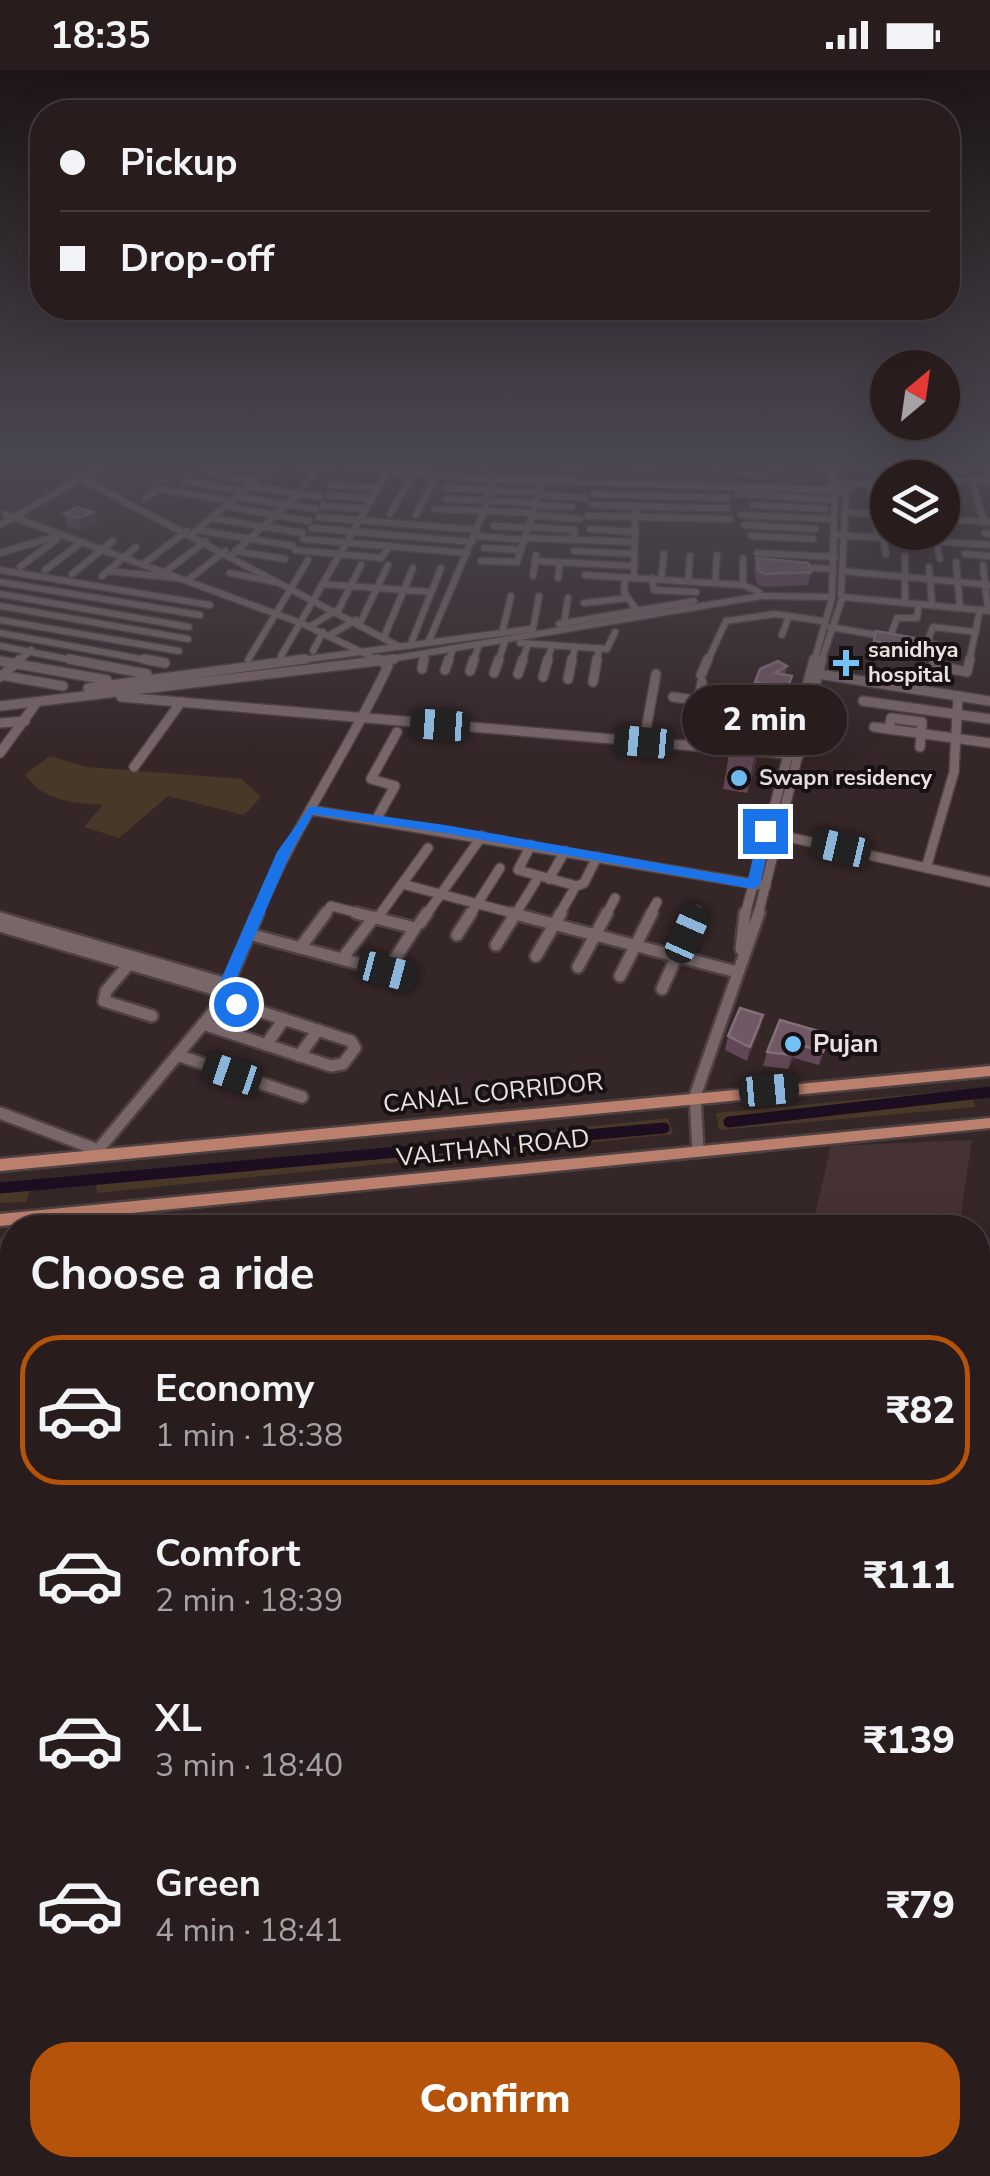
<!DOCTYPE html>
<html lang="en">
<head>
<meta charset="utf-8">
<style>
  :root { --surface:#281c1d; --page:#34292a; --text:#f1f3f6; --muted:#a5a1a4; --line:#443a3b; --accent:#b45309 }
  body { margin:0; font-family:"Nunito Sans",sans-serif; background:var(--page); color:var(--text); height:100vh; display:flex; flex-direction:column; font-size:38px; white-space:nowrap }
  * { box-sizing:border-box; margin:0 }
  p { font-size:32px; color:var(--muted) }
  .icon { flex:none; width:55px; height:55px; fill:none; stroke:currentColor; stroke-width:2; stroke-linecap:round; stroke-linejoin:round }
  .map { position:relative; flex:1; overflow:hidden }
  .side { position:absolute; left:0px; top:1145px; width:990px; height:962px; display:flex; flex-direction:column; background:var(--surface); border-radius:40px 40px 0 0; box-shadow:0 10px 40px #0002,0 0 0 2px var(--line) }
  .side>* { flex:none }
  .top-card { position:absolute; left:30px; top:30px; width:930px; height:220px; border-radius:40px; box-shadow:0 10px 40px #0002,0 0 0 2px var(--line); display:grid; align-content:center; height:220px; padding:0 30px; background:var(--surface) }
  .needle { width:65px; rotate:29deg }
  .controls { position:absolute; left:870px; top:280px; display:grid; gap:20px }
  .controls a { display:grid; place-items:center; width:90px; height:90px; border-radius:50%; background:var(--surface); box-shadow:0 10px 40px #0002,0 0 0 2px var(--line); font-size:50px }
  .end { position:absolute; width:45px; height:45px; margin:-22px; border:12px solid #1a73e8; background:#fff; box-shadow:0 0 0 5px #fff }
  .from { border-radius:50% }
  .bubble { position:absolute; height:70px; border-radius:35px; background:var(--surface); box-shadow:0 10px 40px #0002,0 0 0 2px var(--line); font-size:32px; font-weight:800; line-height:70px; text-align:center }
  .car { position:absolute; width:30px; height:60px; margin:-30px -15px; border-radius:12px; box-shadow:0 0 8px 2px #0007; background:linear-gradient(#222 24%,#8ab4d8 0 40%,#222 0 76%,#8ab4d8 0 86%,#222 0) }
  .top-card b { display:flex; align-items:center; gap:35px; height:95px; font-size:38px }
  .top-card b+b { border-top:2px solid var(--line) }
  .top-card i { width:25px; height:25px; background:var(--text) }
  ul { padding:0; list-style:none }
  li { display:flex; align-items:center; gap:30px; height:150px; margin:0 20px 15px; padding:0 10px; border:5px solid transparent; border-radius:40px }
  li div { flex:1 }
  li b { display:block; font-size:38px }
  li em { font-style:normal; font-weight:800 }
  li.on { border-color:var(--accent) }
  li>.icon { width:90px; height:90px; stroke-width:1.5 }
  h2 { padding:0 30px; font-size:45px; line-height:120px }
  .primary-button { display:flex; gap:20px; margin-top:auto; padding:20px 30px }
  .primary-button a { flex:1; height:115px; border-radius:40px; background:var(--accent); color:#fff; font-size:40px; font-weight:800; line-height:115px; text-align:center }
  .status { display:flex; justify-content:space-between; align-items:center; height:70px; padding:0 50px; background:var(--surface); direction:ltr }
  .status svg { height:28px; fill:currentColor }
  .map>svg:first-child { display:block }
</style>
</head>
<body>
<div class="status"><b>18:35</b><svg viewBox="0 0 49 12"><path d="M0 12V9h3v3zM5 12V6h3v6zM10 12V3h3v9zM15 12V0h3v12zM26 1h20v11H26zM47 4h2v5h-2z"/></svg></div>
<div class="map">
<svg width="990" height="2106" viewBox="0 0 990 2106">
  <rect width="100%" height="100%" fill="#352627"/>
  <!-- built -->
  <g fill="#463133">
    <path d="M972 1070 959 1157H812L831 1076Z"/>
    <path d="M12 1166V1311L0 1325V1167Z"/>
  </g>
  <!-- green -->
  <g fill="#483828">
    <path d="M114 392 201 398 184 408 128 423 92 405Z"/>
    <path d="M50 686 87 697 242 709 261 727 244 745 168 726 119 768 84 757 103 735C74 733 41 731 25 704Z"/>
    <path d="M990 1017V1027L973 1029 975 1037 719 1060 716 1043Z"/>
    <path d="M668 1048 673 1064 97 1123 96 1115 30 1120 26 1132 0 1133V1119Z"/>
  </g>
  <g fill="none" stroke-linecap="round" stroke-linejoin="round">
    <!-- canal -->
    <g stroke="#1d0d21" stroke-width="11">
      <path d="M729 1052 990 1022"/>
      <path d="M0 1118 664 1058"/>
    </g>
    <defs>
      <g id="minor-far2">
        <path d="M202 392 267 401"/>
        <path d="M269 392 493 409 833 420"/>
        <path d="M830 392 832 412"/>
        <path d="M846 392 971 400 970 392"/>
        <path d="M986 392 990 402"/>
        <path d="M208 403 254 412"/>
        <path d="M74 405 400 577"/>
        <path d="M185 411 243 421"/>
        <path d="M835 411 851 417 842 421 828 417Z"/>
        <path d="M942 411 990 410"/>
        <path d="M849 414 888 412"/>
        <path d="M330 415 378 418"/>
        <path d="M250 416 320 427"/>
        <path d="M304 416 318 396"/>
        <path d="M973 416 984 452"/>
        <path d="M947 417 956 450"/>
        <path d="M446 418 540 423"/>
        <path d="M870 419 877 462"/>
        <path d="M594 424 727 428"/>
        <path d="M738 424 784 426"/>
        <path d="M329 425 372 429"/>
        <path d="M539 425 585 428"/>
        <path d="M237 427 316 439"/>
        <path d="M784 427 835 430"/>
        <path d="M145 429 158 419 231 431"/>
        <path d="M447 429 537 433"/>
        <path d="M536 435 572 437"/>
        <path d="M592 435 703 438"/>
        <path d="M753 435 825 439"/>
        <path d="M225 436 309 451"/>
        <path d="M323 436 366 439"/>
        <path d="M703 438H727"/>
        <path d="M435 439 534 443"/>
        <path d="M845 442 888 445"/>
        <path d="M5 444 301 553 382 592"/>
        <path d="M390 444 413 403"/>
        <path d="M416 445 436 405"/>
        <path d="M533 445 580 449"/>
        <path d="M741 445 834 449"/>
        <path d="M588 446 730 449"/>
        <path d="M319 447 477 460"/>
        <path d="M211 448 302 463"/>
        <path d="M942 449 990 452"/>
        <path d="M0 455 109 392"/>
        <path d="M744 455 815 459"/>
        <path d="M494 456 528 458"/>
        <path d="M529 457 575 460 573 470"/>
        <path d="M312 458 472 472"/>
        <path d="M590 459 636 462"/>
        <path d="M197 460 293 476"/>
        <path d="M985 463 990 464"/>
        <path d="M192 464 277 393"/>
        <path d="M835 465 990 475"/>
        <path d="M474 466 525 470"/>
        <path d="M751 466 813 469"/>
        <path d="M526 468 635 472"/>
        <path d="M883 468 886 484"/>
        <path d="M303 469 467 483"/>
        <path d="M936 472 940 489"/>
        <path d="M484 478 521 480"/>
        <path d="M295 480 381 488 390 476"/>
        <path d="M235 481 285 489"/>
        <path d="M574 481 634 484"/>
        <path d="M0 483 61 465"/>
        <path d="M757 483 835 487"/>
        <path d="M965 484 990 486"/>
        <path d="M232 485 299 423"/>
        <path d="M905 486V533"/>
        <path d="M743 488V515"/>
        <path d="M481 491 517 492 543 411"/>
        <path d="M535 491 634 496"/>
        <path d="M956 492 960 538"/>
        <path d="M143 494 187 461"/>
        <path d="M983 495 988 541"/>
        <path d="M20 497 57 469"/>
        <path d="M797 497 833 499"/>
        <path d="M929 497 932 535"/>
        <path d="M0 500 210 535"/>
        <path d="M45 500 82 472"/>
        <path d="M108 501 177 508"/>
        <path d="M843 501 990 515"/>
        <path d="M165 502 206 471"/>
        <path d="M230 503 275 512"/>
        <path d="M72 504 113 471"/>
        <path d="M585 505 743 515 759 522"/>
        <path d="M102 506 136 477"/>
        <path d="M533 506 536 485"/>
        <path d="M625 507 624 522 639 544"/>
        <path d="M558 508 560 493"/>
        <path d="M634 508 635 442"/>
        <path d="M652 508 654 520 696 522"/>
        <path d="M661 509 664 484"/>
        <path d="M188 510 225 481"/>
        <path d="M688 510 690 486"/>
        <path d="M0 512 200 545"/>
        <path d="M715 513 717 485"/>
        <path d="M322 514 431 522"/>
        <path d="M0 524 189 557"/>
        <path d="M832 525 835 420"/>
        <path d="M841 525 846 421"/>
        <path d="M843 527 990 541"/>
        <path d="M584 533 628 528"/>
        <path d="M0 536 188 569"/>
        <path d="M338 541 361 495"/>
        <path d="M0 550 179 581"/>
        <path d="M360 553 388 495"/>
        <path d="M564 553 568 528"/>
        <path d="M559 554 694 531"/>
        <path d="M309 557 337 540"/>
        <path d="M830 557 936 575 934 592"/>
        <path d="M533 559 539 526"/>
        <path d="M0 563 157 592"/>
        <path d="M502 563 511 526"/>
        <path d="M330 565 356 550"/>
        <path d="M782 565 789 546"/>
        <path d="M384 567 413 498"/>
        <path d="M890 567 897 548H917L919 534"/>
        <path d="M428 573 484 441 494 405"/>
        <path d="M520 573 607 579 615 562"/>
        <path d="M927 573 933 557 976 562"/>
        <path d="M0 576 82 592"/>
        <path d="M410 576 441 498"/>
        <path d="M313 581 323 562"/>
        <path d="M281 586 389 399"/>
        <path d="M248 590 308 490"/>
        <path d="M18 592 31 580"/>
        <path d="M286 592 531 559"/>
        <path d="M373 592 761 526 831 527"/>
        <path d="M423 592 425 584"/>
        <path d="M448 592 453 579"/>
        <path d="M473 592 479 575"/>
        <path d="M498 592 505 571"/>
        <path d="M522 592 528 574"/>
        <path d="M547 592 552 575"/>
        <path d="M572 592 575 577"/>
        <path d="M597 592 599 578"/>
        <path d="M707 592 726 551 775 544 822 551"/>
        <path d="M814 592 832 528"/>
        <path d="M821 592 842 529"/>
        <path d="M969 592 980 540"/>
      </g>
      <g id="minor-far1">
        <path d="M69 589 147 604"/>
        <path d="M144 589 165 593"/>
        <path d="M935 589 934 595 967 602 970 589"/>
        <path d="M0 591 107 610"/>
        <path d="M422 599 424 589"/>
        <path d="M445 600 449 589"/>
        <path d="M470 601 474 589"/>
        <path d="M494 603 499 589"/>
        <path d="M812 603 990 631"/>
        <path d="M518 604 523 589"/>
        <path d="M0 605 63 616"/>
        <path d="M701 605 708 589"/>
        <path d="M0 607 21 589"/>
        <path d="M543 607 548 589"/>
        <path d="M568 609 572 589"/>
        <path d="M593 612 597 589"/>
        <path d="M88 618 305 589"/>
        <path d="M121 627 799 685"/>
        <path d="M673 627 745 637 739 669"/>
        <path d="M863 631 990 649"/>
        <path d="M0 636 394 589"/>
        <path d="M0 653 25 651"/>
        <path d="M874 657 990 673"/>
        <path d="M889 659 891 648 922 652 920 677"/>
        <path d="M644 671 656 604"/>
        <path d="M689 675 702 612"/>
        <path d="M0 683 37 632"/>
        <path d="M134 697 181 632"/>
        <path d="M310 740 766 816"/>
        <path d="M377 748 395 716 371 709 397 662"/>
        <path d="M779 765 990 812"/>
        <path d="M531 775 518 800 577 816 584 813 597 787"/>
        <path d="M926 798 954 702 958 626"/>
        <path d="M549 809 565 781"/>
        <path d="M402 814 520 845"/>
        <path d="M381 843 428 778"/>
        <path d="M257 845C294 758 348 681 388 596L378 589"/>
        <path d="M324 845 331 836 366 845"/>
        <path d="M426 845 482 766"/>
        <path d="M470 845 500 798"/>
        <path d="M515 845 536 811"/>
        <path d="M559 845 573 821"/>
        <path d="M606 845 615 828"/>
        <path d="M650 845 657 832"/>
        <path d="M695 845 697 840"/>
        <path d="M745 845 814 589"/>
        <path d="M758 845 822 589"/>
      </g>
      <g id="minor">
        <path d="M356 843 415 858 387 901"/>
        <path d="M511 843 737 902"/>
        <path d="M0 848 227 914"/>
        <path d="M420 853 427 843"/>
        <path d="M0 856 224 922"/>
        <path d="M249 864 408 907"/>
        <path d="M457 865 471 843"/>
        <path d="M496 875 516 843"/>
        <path d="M300 878 326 843"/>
        <path d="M741 879 745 843"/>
        <path d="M536 886 561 843"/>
        <path d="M342 889 374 847"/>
        <path d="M129 894 106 921 104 931 152 946"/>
        <path d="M578 897 607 843"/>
        <path d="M620 906 652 843"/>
        <path d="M662 919 696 843"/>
        <path d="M203 954 331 996 343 994 355 978 351 971 222 929"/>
        <path d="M266 975 284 949"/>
        <path d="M177 985 302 1027"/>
        <path d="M299 986 318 960"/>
        <path d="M0 1043 98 1080"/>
        <path d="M698 1080 695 1026 759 843"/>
        <path d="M93 1086 219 935 258 843"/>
      </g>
      <g id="major">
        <path d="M990 996V1006L0 1101V1089Z"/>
        <path d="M990 1048V1058L0 1156V1144Z"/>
      </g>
    </defs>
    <!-- minor-far2 casing -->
    <use href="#minor-far2" stroke="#4e4142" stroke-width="9"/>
    <!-- minor-far1 casing -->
    <use href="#minor-far1" stroke="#4e4142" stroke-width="12"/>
    <!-- minor casing -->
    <use href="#minor" stroke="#4e4142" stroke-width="16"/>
    <!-- major casing -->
    <use href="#major" stroke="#4e4142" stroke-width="5"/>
    <!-- minor-far2 -->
    <use href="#minor-far2" stroke="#786668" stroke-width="6"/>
    <!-- minor-far1 -->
    <use href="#minor-far1" stroke="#786668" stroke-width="9"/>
    <!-- minor -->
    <use href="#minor" stroke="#786668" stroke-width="11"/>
    <!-- major -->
    <use href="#major" fill="#bb7f6d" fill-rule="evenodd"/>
  </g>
  <!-- wall -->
  <g fill="#624856">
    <path d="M480 392H538L532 403 480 399Z"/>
    <path d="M558 392H655L654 400 630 399 629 404 558 398Z"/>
    <path d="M716 392 772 396 770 408 715 404Z"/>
    <path d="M780 392H823L821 404 781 402Z"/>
    <path d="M64 444 97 454 81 460 67 456Z"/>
    <path d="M756 488 811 502 808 515 763 517 757 514 754 500Z"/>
    <path d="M876 561 920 569 915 588 871 581Z"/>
    <path d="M787 596 785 605 792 606 787 626 783 639 781 638 773 674 760 673 755 697 747 723 723 719 730 678 750 655 754 633 751 632 755 612Z"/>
    <path d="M763 945 760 959 747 991 725 980 728 966Z"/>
    <path d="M829 964 819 995 794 988 788 999 763 996 767 982Z"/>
  </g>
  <!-- shaded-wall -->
  <g fill="#4a333d">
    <path d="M94 442 97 454 81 460 78 448Z"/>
    <path d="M763 657 755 697 747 723 755 683Z"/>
    <path d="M763 945 760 959 747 991 750 977Z"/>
    <path d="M798 974 794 988 788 999 792 985Z"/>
  </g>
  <!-- building -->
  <g fill="#715865" stroke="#846e78" stroke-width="2.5">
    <path d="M717 392H772V396Z"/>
    <path d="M77 437 94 442 78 448 64 444Z"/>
    <path d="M756 488 808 493 811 502 766 504 759 501Z"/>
    <path d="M876 561 920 569 918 578 874 571Z"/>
    <path d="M778 591 787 596 775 603 792 606 787 619 755 612 760 599Z"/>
    <path d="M754 631 782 634 777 653 750 652Z"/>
    <path d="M739 653 763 657 755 683 730 678Z"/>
    <path d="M740 938 763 945 750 977 728 966Z"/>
    <path d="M780 950 829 964 823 982 798 974 792 985 767 982Z"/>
  </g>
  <!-- sky -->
  <linearGradient id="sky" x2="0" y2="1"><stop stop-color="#1d1515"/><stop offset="0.57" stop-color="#4b4752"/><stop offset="1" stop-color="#4b4752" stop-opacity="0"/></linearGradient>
  <rect width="990" height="687" fill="url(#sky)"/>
  <!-- route -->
  <path fill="#1a73e8" d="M310 736 445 755 748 809 759 761 765 757 772 761 760 815 753 819 445 763 313 744 291 782 234 914 230 926 243 934 236 939 216 932 219 914 277 782Z"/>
  <!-- markers -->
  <g fill="#73c1f5" stroke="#181112" stroke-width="4">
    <path d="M841 578h10v10h10v10h-10v10h-10v-10h-10v-10h10z"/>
    <circle cx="739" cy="708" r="10"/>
    <circle cx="793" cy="974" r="10"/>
  </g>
  <g text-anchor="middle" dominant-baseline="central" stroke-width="8" stroke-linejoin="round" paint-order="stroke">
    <!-- far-poi labels -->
    <g font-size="22" font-weight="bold" fill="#ebe1e2" stroke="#181112" text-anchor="start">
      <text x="868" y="580">sanidhya<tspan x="868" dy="25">hospital</tspan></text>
      <text x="759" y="708">Swapn residency</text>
    </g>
    <!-- poi labels -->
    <g font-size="25" font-weight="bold" fill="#ebe1e2" stroke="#181112" text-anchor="start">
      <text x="813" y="974">Pujan</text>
    </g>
    <!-- street labels -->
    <g font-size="25" fill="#ebe1e2" stroke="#181112">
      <text transform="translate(493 1023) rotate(-6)">CANAL CORRIDOR</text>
      <text transform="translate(493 1078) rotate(-6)">VALTHAN ROAD</text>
    </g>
  </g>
</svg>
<div class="controls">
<a><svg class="needle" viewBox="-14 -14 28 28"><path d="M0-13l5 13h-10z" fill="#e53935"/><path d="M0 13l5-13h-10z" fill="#a5a1a4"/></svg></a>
<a><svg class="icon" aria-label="layers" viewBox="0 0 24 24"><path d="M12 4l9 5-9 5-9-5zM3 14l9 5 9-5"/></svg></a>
</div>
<i class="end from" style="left:236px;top:934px"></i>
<i class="end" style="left:765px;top:761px"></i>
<div class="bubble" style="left:682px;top:615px;width:165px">2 min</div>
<i class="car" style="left:440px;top:655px;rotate:274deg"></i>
<i class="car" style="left:644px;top:672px;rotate:275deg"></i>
<i class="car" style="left:841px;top:778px;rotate:283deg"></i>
<i class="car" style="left:687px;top:864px;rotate:24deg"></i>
<i class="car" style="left:387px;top:901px;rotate:105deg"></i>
<i class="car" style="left:232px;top:1004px;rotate:289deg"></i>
<i class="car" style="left:769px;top:1020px;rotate:85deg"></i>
<div class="top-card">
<b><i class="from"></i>Pickup</b>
<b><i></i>Drop-off</b>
</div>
<section class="side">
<h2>Choose a ride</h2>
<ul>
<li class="on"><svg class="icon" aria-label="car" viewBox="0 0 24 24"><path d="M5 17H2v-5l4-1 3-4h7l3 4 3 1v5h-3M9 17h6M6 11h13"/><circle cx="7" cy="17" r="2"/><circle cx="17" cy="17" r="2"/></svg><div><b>Economy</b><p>1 min · 18:38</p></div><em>₹82</em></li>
<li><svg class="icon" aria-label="car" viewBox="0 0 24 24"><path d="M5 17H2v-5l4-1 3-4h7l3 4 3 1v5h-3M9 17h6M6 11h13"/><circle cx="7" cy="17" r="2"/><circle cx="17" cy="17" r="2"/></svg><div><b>Comfort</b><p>2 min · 18:39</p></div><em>₹111</em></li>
<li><svg class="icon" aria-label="car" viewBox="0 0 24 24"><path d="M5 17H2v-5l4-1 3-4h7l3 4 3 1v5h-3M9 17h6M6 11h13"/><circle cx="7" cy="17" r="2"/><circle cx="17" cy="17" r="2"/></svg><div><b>XL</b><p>3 min · 18:40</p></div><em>₹139</em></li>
<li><svg class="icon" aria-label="car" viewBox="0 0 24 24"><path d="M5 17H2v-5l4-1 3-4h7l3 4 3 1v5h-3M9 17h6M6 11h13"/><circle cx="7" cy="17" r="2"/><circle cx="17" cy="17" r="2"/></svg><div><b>Green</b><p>4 min · 18:41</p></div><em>₹79</em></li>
</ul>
<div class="primary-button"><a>Confirm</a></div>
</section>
</div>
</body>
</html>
